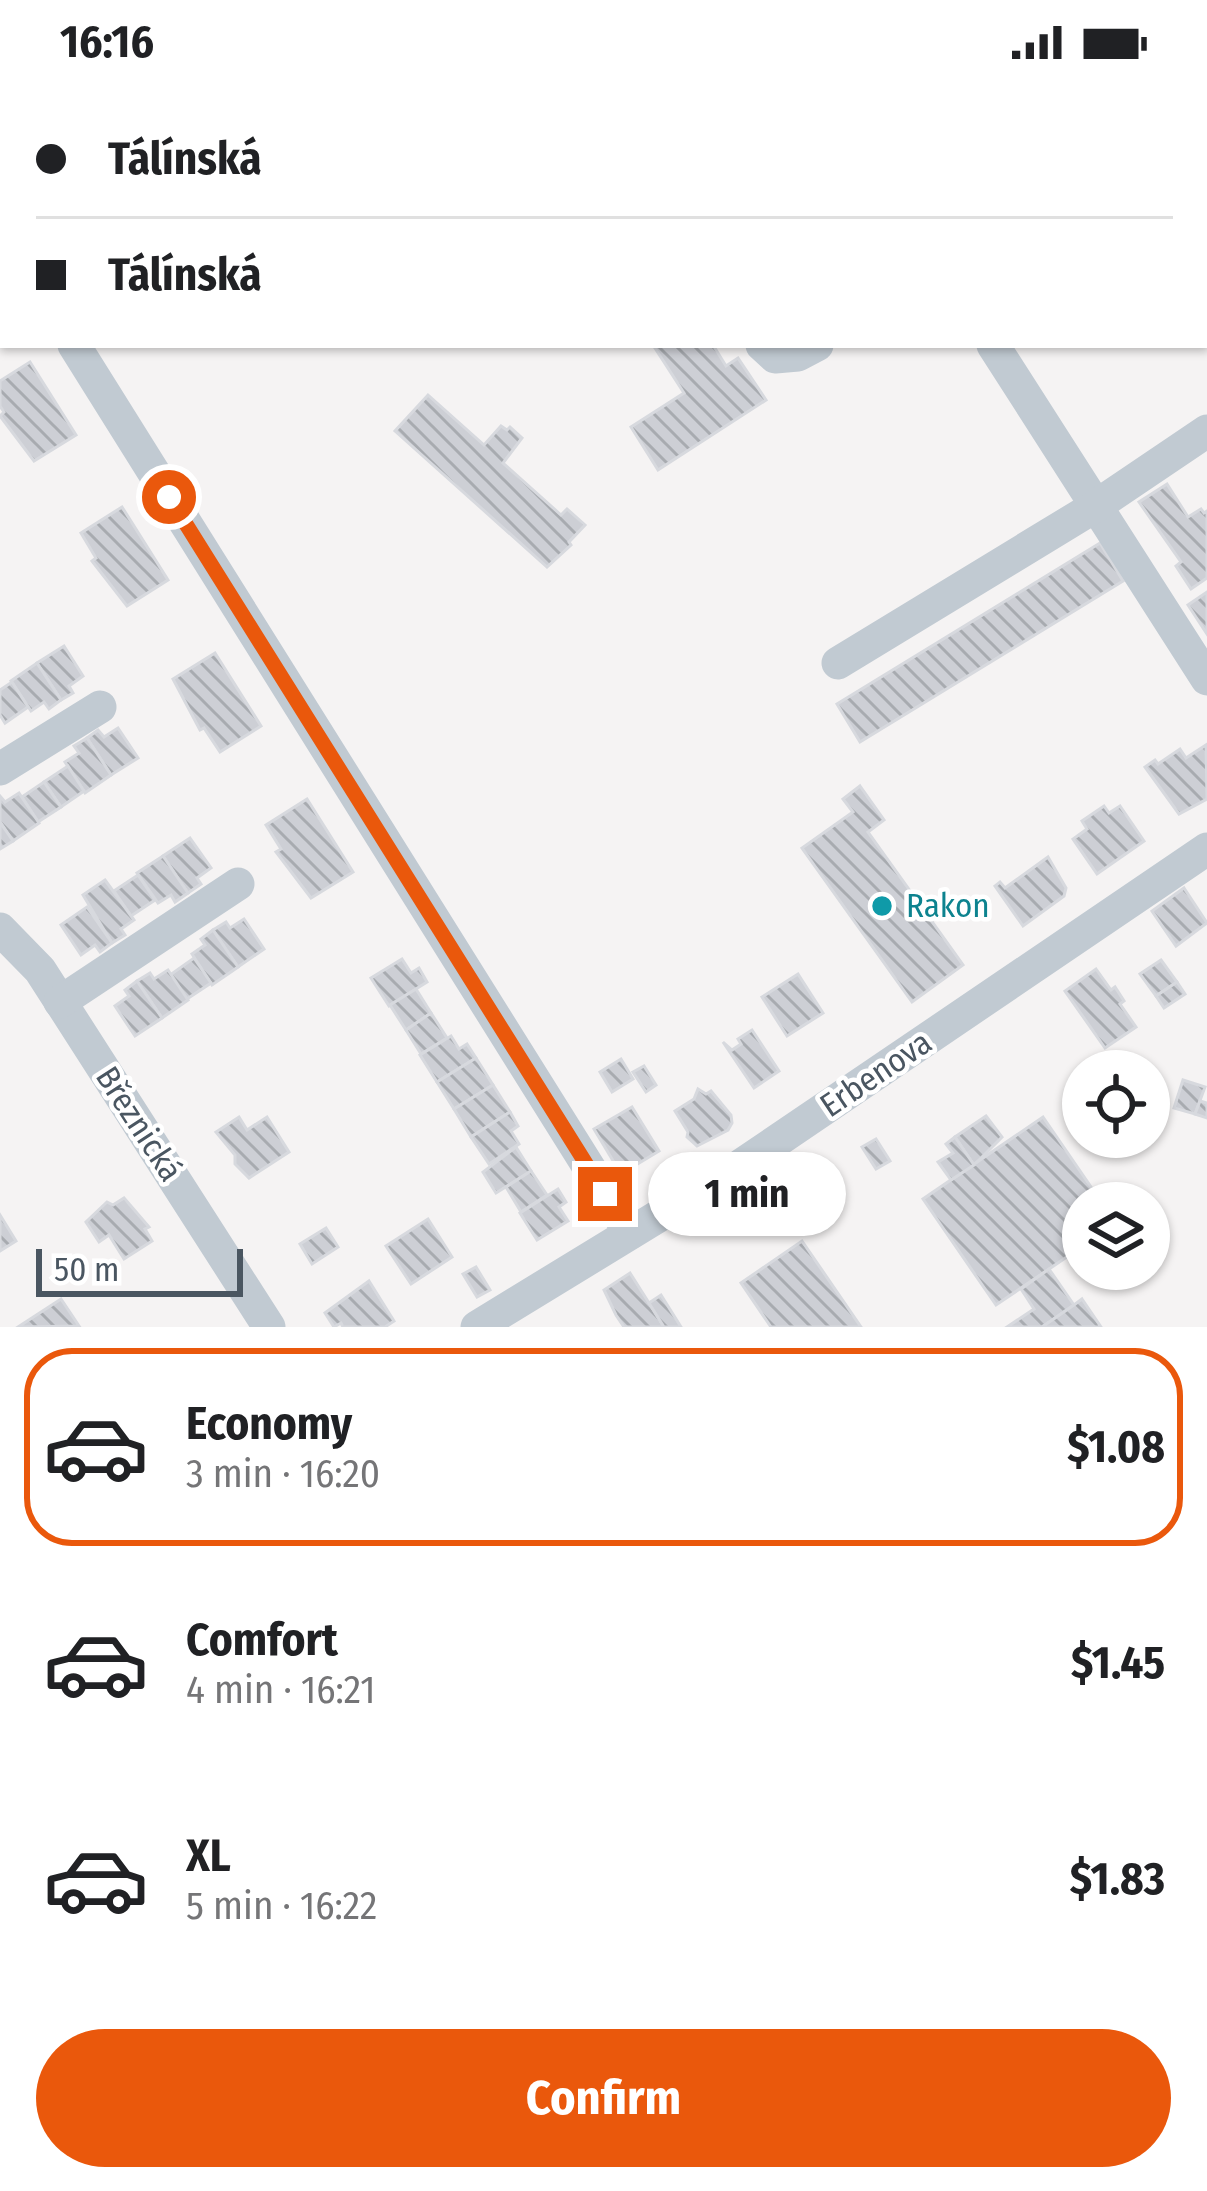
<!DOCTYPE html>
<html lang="en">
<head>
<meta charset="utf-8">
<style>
  :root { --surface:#fff; --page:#f6f6f6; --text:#202124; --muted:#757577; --line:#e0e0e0; --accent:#ea580c }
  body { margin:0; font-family:"Fira Sans Condensed",sans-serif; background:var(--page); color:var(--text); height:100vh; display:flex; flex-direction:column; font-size:45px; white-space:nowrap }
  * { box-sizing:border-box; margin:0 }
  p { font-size:39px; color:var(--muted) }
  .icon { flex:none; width:66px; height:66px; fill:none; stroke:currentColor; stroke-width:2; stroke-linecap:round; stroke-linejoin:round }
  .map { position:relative; height:1243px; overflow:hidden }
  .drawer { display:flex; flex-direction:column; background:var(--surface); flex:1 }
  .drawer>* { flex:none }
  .banner { position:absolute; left:0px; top:0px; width:1209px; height:264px; box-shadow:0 3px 9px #0004; display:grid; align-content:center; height:264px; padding:0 36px; background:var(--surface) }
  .controls { position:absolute; left:1062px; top:966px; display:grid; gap:24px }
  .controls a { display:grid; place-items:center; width:108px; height:108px; border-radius:50%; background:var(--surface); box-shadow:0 3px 9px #0004; font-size:60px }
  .scale { position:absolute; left:36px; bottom:30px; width:207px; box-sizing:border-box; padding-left:12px; border:6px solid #4a5661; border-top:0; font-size:33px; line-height:42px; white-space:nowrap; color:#4a5661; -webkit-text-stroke:9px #fff; paint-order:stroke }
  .end { position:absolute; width:54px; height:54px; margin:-27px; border:15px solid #ea580c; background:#fff; box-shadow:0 0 0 6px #fff }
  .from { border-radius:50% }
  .bubble { position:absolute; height:84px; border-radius:42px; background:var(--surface); box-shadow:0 3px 9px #0004; font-size:39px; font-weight:700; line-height:84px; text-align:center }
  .banner b { display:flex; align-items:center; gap:42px; height:114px; font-size:45px }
  .banner b+b { border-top:3px solid var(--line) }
  .banner i { width:30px; height:30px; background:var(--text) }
  ul { padding:21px 0 0; list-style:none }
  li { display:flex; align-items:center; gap:36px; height:198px; margin:0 24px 18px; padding:0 12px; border:6px solid transparent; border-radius:48px }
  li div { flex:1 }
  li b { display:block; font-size:45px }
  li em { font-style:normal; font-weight:700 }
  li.selected { border-color:var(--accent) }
  li>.icon { width:108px; height:108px; stroke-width:1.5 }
  .button { display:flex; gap:24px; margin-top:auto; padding:24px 36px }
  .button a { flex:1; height:138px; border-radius:72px; background:var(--accent); color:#fff; font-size:48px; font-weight:700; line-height:138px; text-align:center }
  .status { display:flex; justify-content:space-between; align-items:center; height:84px; padding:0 60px; background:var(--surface); direction:ltr }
  .status svg { height:33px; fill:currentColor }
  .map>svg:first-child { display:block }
</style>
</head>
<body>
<div class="status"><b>16:16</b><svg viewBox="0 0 49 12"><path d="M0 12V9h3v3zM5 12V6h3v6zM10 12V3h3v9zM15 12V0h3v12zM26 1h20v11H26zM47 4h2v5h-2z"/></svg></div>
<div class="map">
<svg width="1207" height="1243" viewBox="0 0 1207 1243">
  <defs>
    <pattern id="building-back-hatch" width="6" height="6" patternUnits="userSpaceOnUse" patternTransform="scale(3)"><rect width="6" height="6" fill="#cdcfd5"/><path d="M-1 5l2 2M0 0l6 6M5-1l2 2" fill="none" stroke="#a8abb0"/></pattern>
  </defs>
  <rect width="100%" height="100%" fill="#f5f3f3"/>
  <!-- building -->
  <g fill="url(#building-back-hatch)" stroke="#d7d9de" stroke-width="3">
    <path d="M60 0H114L115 3H61Z"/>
    <path d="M705 0H782L784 3H707Z"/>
    <path d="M914 0H978L980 3H916Z"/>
    <path d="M653 261H713L726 282 738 274 766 316 658 386 631 343 684 309Z"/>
    <path d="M30 278 76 351 34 377 0 332 4 328 0 322V297Z"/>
    <path d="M428 311 484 361 501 342 507 346 510 343 522 354 503 379 561 431 567 425 585 441 569 458 571 461 547 483 395 347Z"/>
    <path d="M1167 400 1188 433 1201 425 1204 429 1207 427V494L1191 505 1176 482 1181 478 1139 418Z"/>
    <path d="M122 423 168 496 127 522 92 477 96 474 81 449Z"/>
    <path d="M1100 459 1123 497 860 658 837 620Z"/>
    <path d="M1207 508V550L1188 521Z"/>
    <path d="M64 562 83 592 69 602 73 609 61 616 37 579Z"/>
    <path d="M215 569 261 642 220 668 204 644 200 646 173 595Z"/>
    <path d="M37 579 61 616 49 625 44 618 31 627 11 597Z"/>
    <path d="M12 598 28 623 5 639 0 631V606Z"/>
    <path d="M118 644 138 674 111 691 87 654 98 646 104 653Z"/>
    <path d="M87 654 111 691 85 709 65 678 79 669 74 662Z"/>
    <path d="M1206 661 1207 715 1179 730 1145 683 1155 676 1158 680 1180 665 1186 674Z"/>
    <path d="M68 682 84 707 61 723 44 698Z"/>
    <path d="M44 698 61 723 38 738 22 713Z"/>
    <path d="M860 702 884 736 868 748 963 881 912 918 802 764 853 728 843 715Z"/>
    <path d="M19 709 39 739 13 757 0 738V712L5 718Z"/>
    <path d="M307 715 353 788 311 814 276 768 281 765 266 741Z"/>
    <path d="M1104 722 1109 729 1120 722 1144 757 1097 790 1073 755 1087 745 1082 737Z"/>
    <path d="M0 738 13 757 0 765Z"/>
    <path d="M190 754 211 784 197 794 201 800 188 809 163 772Z"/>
    <path d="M163 772 188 809 175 818 171 811 158 819 137 789Z"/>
    <path d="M1048 773 1066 804 1064 812 1023 842 995 802 1000 798 1005 804Z"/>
    <path d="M138 791 155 816 131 832 114 807Z"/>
    <path d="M105 796 134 836 121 845 125 851 112 859 83 811Z"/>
    <path d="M1184 804 1207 839 1176 862 1152 827Z"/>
    <path d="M87 823 112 859 100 868 95 861 81 871 61 841Z"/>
    <path d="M244 835 264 865 238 883 213 846 226 838 230 844Z"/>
    <path d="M213 846 238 883 212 901 192 870 205 861 201 855Z"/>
    <path d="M194 874 211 899 187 915 170 891Z"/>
    <path d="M402 875 411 889 419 884 427 898 389 922 371 894Z"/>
    <path d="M1161 876 1177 898 1156 912 1140 890Z"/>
    <path d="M1096 885 1111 906 1115 903 1124 917 1120 920 1136 943 1105 964 1065 907Z"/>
    <path d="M168 886 188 916 162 934 137 897 150 889 154 895Z"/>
    <path d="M798 890 823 929 787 952 762 913Z"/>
    <path d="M137 897 162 934 135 952 115 922 129 912 125 906Z"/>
    <path d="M1177 898 1185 910 1164 924 1156 912Z"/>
    <path d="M416 905 431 929 406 946 390 921Z"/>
    <path d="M431 929 447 954 421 970 406 946Z"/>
    <path d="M752 946 779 987 754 1004 723 958 732 966 741 960 738 955Z"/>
    <path d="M451 952 459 965 467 960 476 974 437 998 420 971Z"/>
    <path d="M476 974 493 1001 454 1025 437 998Z"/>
    <path d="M621 975 633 995 612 1008 600 988Z"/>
    <path d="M644 982 656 1001 646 1008 633 988Z"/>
    <path d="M1183 996 1205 1003 1195 1030 1174 1024Z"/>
    <path d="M493 1001 510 1028 471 1053 454 1025Z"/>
    <path d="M698 1005 706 1010 711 1007 731 1031 732 1039 728 1046 697 1062 687 1053 688 1048 675 1027 694 1015Z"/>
    <path d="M1200 1017 1207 1019V1034L1195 1030Z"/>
    <path d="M632 1023 659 1067 621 1090 594 1045Z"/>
    <path d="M510 1028 518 1042 511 1047 519 1060 489 1080 471 1053Z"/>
    <path d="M986 1032 1002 1053 974 1081 955 1053Z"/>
    <path d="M239 1033 247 1046 267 1033 289 1068 249 1094 235 1080V1071L216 1048Z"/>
    <path d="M1043 1033 1102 1119H1083V1162L996 1221 923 1115Z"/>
    <path d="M955 1053 974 1081 951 1096 938 1078 953 1069 946 1060Z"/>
    <path d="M876 1055 890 1077 876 1085 862 1063Z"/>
    <path d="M516 1063 531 1087 496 1109 483 1088Z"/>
    <path d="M531 1087 547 1111 521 1128 506 1103Z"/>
    <path d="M558 1105 566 1118 559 1123 568 1137 537 1156 520 1129Z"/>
    <path d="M124 1114 149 1143 145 1145 152 1157 124 1175 109 1151 99 1158 86 1138 107 1118 113 1121Z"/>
    <path d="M0 1131 16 1157 0 1167Z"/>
    <path d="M428 1135 452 1173 411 1200 386 1162Z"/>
    <path d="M326 1144 338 1163 312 1180 300 1160Z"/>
    <path d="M802 1157 861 1243H771L741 1199Z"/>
    <path d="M476 1183 490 1206 477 1213 463 1190Z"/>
    <path d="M1049 1185 1074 1221 1042 1243H1007L1034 1225 1021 1205Z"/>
    <path d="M630 1189 649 1219 664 1243H624L616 1231 604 1206Z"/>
    <path d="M369 1197 394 1237 385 1243H343L341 1239 334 1243 325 1229Z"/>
    <path d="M661 1211 681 1243H664L649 1219Z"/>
    <path d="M61 1215 79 1242 18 1243Z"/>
    <path d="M1082 1215 1101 1243H1042L1074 1221Z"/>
  </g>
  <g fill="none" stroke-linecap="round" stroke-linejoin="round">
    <!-- minor -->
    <g stroke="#c1cad2" stroke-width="33">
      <path d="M570 0 572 3"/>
      <path d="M826 0 828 3"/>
      <path d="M1031 0 1033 3"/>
      <path d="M1121 0 1122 3"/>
      <path d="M1206 34H1207"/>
      <path d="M1206 231 1207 232"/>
      <path d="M0 246 3 244"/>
      <path d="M74 261 630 1149"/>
      <path d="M762 261 775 273 798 271 817 261"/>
      <path d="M993 261 1207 595"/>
      <path d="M838 579 1096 422 1207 347"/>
      <path d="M0 685 100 623"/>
      <path d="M0 845 40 886 269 1243"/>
      <path d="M60 918 238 800"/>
      <path d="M477 1243 734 1086 1207 765"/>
    </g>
  </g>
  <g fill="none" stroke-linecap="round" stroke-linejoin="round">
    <!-- route -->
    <path stroke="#ea580c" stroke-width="15" d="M169 413 605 1110"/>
  </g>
  <!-- markers -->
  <circle fill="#0f9aa8" stroke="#fff" stroke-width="4.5" cx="882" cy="822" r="12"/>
  <g text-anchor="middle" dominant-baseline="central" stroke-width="9" stroke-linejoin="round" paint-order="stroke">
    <!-- culture labels -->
    <g font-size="33" fill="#0d838f" stroke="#fff" text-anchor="start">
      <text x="906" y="822">Rakon</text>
    </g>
    <!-- street labels -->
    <g font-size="33" fill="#4a5661" stroke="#fff">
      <text transform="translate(876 990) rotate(-34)">Erbenova</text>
      <text transform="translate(139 1040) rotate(57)">Březnická</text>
    </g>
  </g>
</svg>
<div class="controls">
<a><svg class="icon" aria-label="locate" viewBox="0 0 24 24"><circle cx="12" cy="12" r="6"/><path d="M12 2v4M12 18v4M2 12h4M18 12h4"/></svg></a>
<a><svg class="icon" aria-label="layers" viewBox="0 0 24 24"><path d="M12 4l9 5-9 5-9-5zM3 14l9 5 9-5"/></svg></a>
</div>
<div class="scale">50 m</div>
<i class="end from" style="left:169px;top:413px"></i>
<i class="end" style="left:605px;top:1110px"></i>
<div class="bubble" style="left:648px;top:1068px;width:198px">1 min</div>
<div class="banner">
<b><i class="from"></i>Tálínská</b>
<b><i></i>Tálínská</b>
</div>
</div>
<section class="drawer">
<ul>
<li class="selected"><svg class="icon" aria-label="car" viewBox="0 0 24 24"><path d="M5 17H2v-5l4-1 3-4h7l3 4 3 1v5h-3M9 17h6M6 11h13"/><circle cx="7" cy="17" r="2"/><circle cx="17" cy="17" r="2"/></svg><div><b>Economy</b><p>3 min · 16:20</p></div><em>$1.08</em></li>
<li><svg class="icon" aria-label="car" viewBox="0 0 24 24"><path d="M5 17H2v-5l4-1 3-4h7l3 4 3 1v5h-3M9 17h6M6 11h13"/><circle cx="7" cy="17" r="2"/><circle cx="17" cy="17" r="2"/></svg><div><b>Comfort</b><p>4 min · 16:21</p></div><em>$1.45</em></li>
<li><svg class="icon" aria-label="car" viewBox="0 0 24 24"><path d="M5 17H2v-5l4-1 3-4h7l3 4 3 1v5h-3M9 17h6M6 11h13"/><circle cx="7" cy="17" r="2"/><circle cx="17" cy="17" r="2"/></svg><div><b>XL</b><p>5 min · 16:22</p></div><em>$1.83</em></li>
</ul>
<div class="button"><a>Confirm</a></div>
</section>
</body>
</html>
